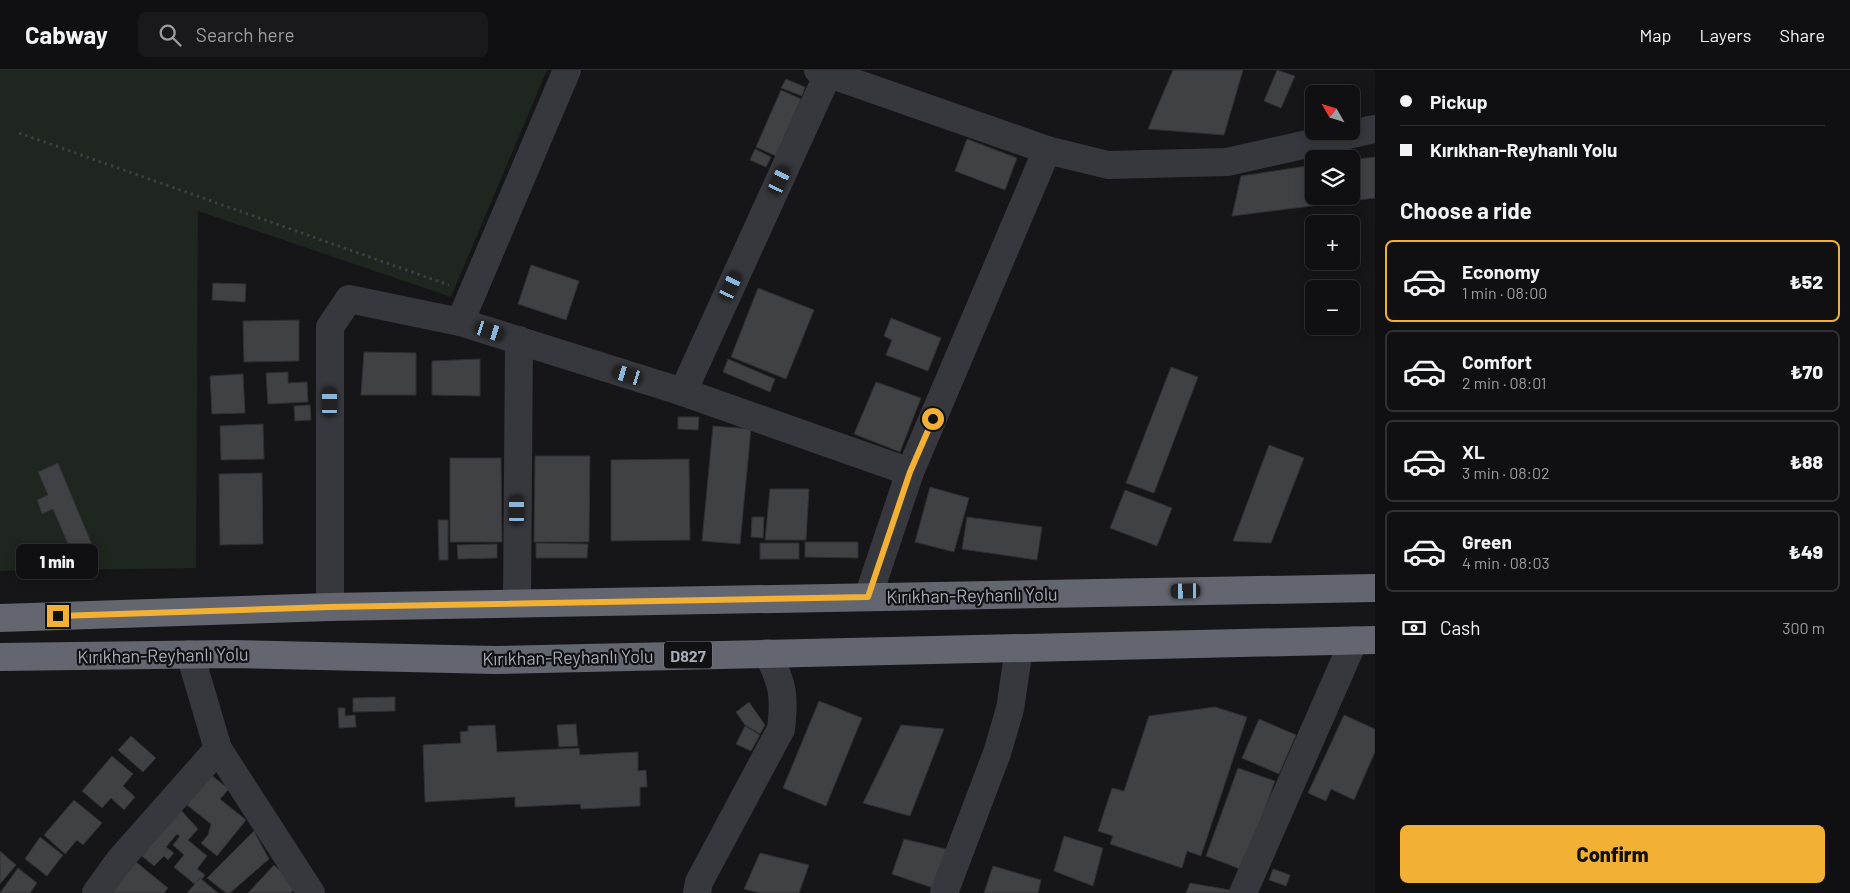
<!DOCTYPE html>
<html lang="en">
<head>
<meta charset="utf-8">
<style>
  :root { --surface:#101012; --page:#19191b; --text:#f1f3f6; --muted:#9c9d9f; --line:#303032; --accent:#f2b134 }
  body { margin:0; font-family:Barlow,sans-serif; background:var(--page); color:var(--text); height:100vh; display:flex; flex-direction:column; font-size:19px; white-space:nowrap }
  * { box-sizing:border-box; margin:0 }
  p { font-size:16px; color:var(--muted) }
  .icon { flex:none; width:28px; height:28px; fill:none; stroke:currentColor; stroke-width:2; stroke-linecap:round; stroke-linejoin:round }
  .map { position:relative; flex:1; overflow:hidden }
  .sheet { display:flex; flex-direction:column; background:var(--surface); width:475px }
  .sheet>* { flex:none }
  .hud { display:grid; align-content:center; height:110px; padding:0 25px; background:var(--surface) }
  .needle { width:32px; rotate:309deg }
  .controls { position:absolute; left:1305px; top:15px; display:grid; gap:10px }
  .controls a { display:grid; place-items:center; width:55px; height:55px; border-radius:8px; background:var(--surface); box-shadow:0 2px 12px #0003,0 0 0 1px var(--line); font-size:25px }
  .end { position:absolute; width:22px; height:22px; margin:-11px; border:6px solid #f2b134; background:#111; box-shadow:0 0 0 2px #111 }
  .from { border-radius:50% }
  .bubble { position:absolute; height:35px; border-radius:8px; background:var(--surface); box-shadow:0 2px 12px #0003,0 0 0 1px var(--line); font-size:16px; font-weight:800; line-height:35px; text-align:center }
  .car { position:absolute; width:15px; height:30px; margin:-15px -8px; border-radius:6px; box-shadow:0 0 4px 1px #0007; background:linear-gradient(#222 24%,#8ab4d8 0 40%,#222 0 76%,#8ab4d8 0 86%,#222 0) }
  .hud b { display:flex; align-items:center; gap:18px; height:48px; font-size:19px }
  .hud b+b { border-top:1px solid var(--line) }
  .hud i { width:12px; height:12px; background:var(--text) }
  ul { padding:0; list-style:none }
  li { display:flex; align-items:center; gap:15px; height:82px; margin:0 10px 8px; padding:0 15px; border:2px solid var(--line); border-radius:8px }
  li div { flex:1 }
  li b { display:block; font-size:19px }
  li em { font-style:normal; font-weight:800 }
  li.active { border-color:var(--accent) }
  li>.icon { width:45px; height:45px; stroke-width:1.5 }
  h2 { padding:0 25px; font-size:22px; line-height:60px }
  .pay { display:flex; align-items:center; gap:12px; height:55px; padding:0 25px; font-size:19px }
  .pay p { margin-inline-start:auto }
  .action { display:flex; gap:10px; margin-top:auto; padding:10px 25px }
  .action a { flex:1; height:58px; border-radius:8px; background:var(--accent); color:#111; font-size:20px; font-weight:800; line-height:58px; text-align:center }
  header { display:flex; align-items:center; gap:30px; box-sizing:border-box; height:70px; padding:0 25px; background:var(--surface); border-bottom:1px solid var(--line) }
  header strong { font-size:24px }
  nav { display:flex; gap:28px; margin-inline-start:auto; font-size:18px }
  .search { width:350px; height:45px; background:var(--page); display:flex; align-items:center; gap:12px; box-sizing:border-box; padding:0 18px; border-radius:8px; color:var(--muted); font-size:19px }
  main { display:flex; flex:1; min-height:0 }
  .map>svg:first-child { display:block }
</style>
</head>
<body>
<header>
<strong>Cabway</strong>
<div class="search"><svg class="icon" aria-label="search" viewBox="0 0 24 24"><circle cx="10" cy="10" r="6"/><path d="M15 15l6 6"/></svg>Search here</div>
<nav><a>Map</a><a>Layers</a><a>Share</a></nav>
</header>
<main>
<div class="map">
<svg width="1375" height="823" viewBox="0 0 1375 823">
  <rect width="100%" height="100%" fill="#161618"/>
  <!-- green -->
  <path fill="#1e261f" d="M0 0H547L451 227 198 141 196 498 0 501Z"/>
  <!-- building -->
  <g fill="#404145" stroke="#303034">
    <path d="M1173 0H1243L1224 65 1148 59Z"/>
    <path d="M1277 0 1295 6 1281 38 1264 31Z"/>
    <path d="M786 9 805 17 802 26 781 18Z"/>
    <path d="M781 20 801 29 776 86 756 77Z"/>
    <path d="M967 69 1017 88 1005 120 955 101Z"/>
    <path d="M755 79 771 87 766 97 750 90Z"/>
    <path d="M1375 87V128L1232 146 1241 106 1314 95V126H1351V90Z"/>
    <path d="M531 195 579 211 566 250 518 234Z"/>
    <path d="M213 213 246 214 245 232 212 230Z"/>
    <path d="M758 218 814 240 786 309 731 287Z"/>
    <path d="M891 248 941 268 928 301 886 285 892 270 884 266Z"/>
    <path d="M299 250V291L244 292 243 251Z"/>
    <path d="M364 282 416 283V325H361Z"/>
    <path d="M480 289V326L432 325V291Z"/>
    <path d="M728 289 775 309 770 322 723 302Z"/>
    <path d="M1171 297 1198 307 1154 423 1126 413Z"/>
    <path d="M288 302V313L307 312 308 332 268 334 266 303Z"/>
    <path d="M243 304 245 343 212 344 210 306Z"/>
    <path d="M876 312 921 328 900 382 854 364Z"/>
    <path d="M310 335 311 350 295 351 294 336Z"/>
    <path d="M678 347H699L698 360 678 359Z"/>
    <path d="M263 354 264 389 221 390 220 356Z"/>
    <path d="M713 356 751 359 740 474 702 471Z"/>
    <path d="M1269 375 1304 388 1271 473 1233 471Z"/>
    <path d="M535 386H590L589 472H534Z"/>
    <path d="M450 388H501L502 472H450Z"/>
    <path d="M689 389 690 470 611 471V390Z"/>
    <path d="M58 393 93 477 73 486 53 439 42 444 37 430 48 425 38 402Z"/>
    <path d="M262 403 263 474 220 475 219 404Z"/>
    <path d="M930 417 969 428 954 482 915 472Z"/>
    <path d="M770 419H809L806 470H765Z"/>
    <path d="M1125 420 1172 438 1157 476 1110 458Z"/>
    <path d="M752 447H764L763 468 751 467Z"/>
    <path d="M967 447 1042 457 1037 490 962 479Z"/>
    <path d="M438 450H448V490H439Z"/>
    <path d="M805 472H858V488L805 487Z"/>
    <path d="M536 473 588 474 587 488H536Z"/>
    <rect x="760" y="473" width="39" height="16"/>
    <path d="M497 474V488L458 489 457 475Z"/>
    <path d="M395 627V641L353 642V628Z"/>
    <path d="M819 631 862 648 826 736 783 718Z"/>
    <path d="M749 632 765 655 760 664 745 655 736 642Z"/>
    <path d="M1215 637 1247 647 1201 786 1187 781 1182 798 1110 774 1113 766 1098 761 1112 718 1124 721 1149 646Z"/>
    <path d="M338 638H345V646L355 645 356 657 339 658Z"/>
    <path d="M1344 645 1375 659V682L1354 730 1331 719 1326 731 1308 723Z"/>
    <path d="M1259 649 1296 665 1279 704 1242 688Z"/>
    <path d="M576 654 578 676 559 677 557 655Z"/>
    <path d="M495 655 497 682 579 678 580 685 638 682V701L646 700 647 717H640V736L581 739 580 734 515 737V727L425 732 423 675 461 673 460 662 468 661V656Z"/>
    <path d="M901 655 944 659 910 746 863 733Z"/>
    <path d="M745 656 760 665 751 681 736 674Z"/>
    <path d="M131 666 156 688 143 702 118 680Z"/>
    <path d="M112 686 133 704 123 716 135 727 124 740 111 728 102 738 82 721Z"/>
    <path d="M1238 698 1275 711 1243 800 1206 786Z"/>
    <path d="M211 705 229 719 220 729 246 750 217 786 201 773 208 765 211 754 187 735Z"/>
    <path d="M74 730 102 753 83 775 77 770 65 784 44 765Z"/>
    <path d="M180 739 198 759 188 770 207 786 197 799 205 805 197 816 174 797 184 785 173 775 180 766 177 764 166 777 174 783 168 790 164 786 154 796 142 786Z"/>
    <path d="M254 761 269 789 230 823H226L207 808Z"/>
    <path d="M1064 766 1103 778 1093 816 1054 801Z"/>
    <path d="M40 767 63 785 47 806 25 789Z"/>
    <path d="M904 769 946 779 936 819 892 804Z"/>
    <path d="M0 781 16 795 0 814Z"/>
    <path d="M760 783 809 795 799 823H760L744 819Z"/>
    <path d="M136 792 168 818 164 823H111Z"/>
    <path d="M274 795 297 816 291 823H248Z"/>
    <path d="M993 796 1041 810 1038 823H984Z"/>
    <path d="M18 798 37 813 30 823H0Z"/>
    <path d="M1273 799 1290 805 1286 816 1269 810Z"/>
    <path d="M200 808 218 823H187Z"/>
    <path d="M1190 813 1230 820 1229 823H1186Z"/>
  </g>
  <g fill="none" stroke-linecap="round" stroke-linejoin="round">
    <!-- path -->
    <path stroke="#3d3f44" stroke-width="3" stroke-dasharray="2.5 4" stroke-linecap="butt" d="M19 63 449 215"/>
    <!-- minor -->
    <g stroke="#37383d" stroke-width="28">
      <path d="M818 0 1047 80 1108 95 1227 92 1375 59"/>
      <path d="M460 252 567 0"/>
      <path d="M683 322 828 4"/>
      <path d="M868 527 910 402 1047 80"/>
      <path d="M517 533 519 270"/>
      <path d="M330 537V257L349 229 460 252 683 322 910 402"/>
      <path d="M190 584 218 679 311 823"/>
      <path d="M96 823 119 791 218 679"/>
      <path d="M697 823 699 812 781 659C785 626 783 613 767 583"/>
      <path d="M944 823 997 683 1010 639 1019 578"/>
      <path d="M1243 823 1354 570"/>
    </g>
    <!-- highway -->
    <g stroke="#63666e" stroke-width="28">
      <path d="M0 548 330 537 1375 518"/>
      <path d="M0 587 231 584 495 590 1375 570"/>
    </g>
  </g>
  <g fill="none" stroke-linecap="round" stroke-linejoin="round">
    <!-- route -->
    <path stroke="#f2b134" stroke-width="6" d="M58 546 330 537 868 527 910 402 933 349"/>
  </g>
  <g text-anchor="middle" dominant-baseline="central" stroke-width="4.5" stroke-linejoin="round" paint-order="stroke">
    <!-- shield labels -->
    <rect fill="#111113" stroke="#7b7e86" stroke-width="1" x="664" y="571.5" width="48" height="27" rx="4"/>
    <g font-size="16" font-weight="bold" fill="#a8adb8">
      <text x="688" y="585">D827</text>
    </g>
    <!-- street labels -->
    <g font-size="18" fill="#a8adb8" stroke="#111113">
      <text transform="translate(972 525) rotate(-1)">Kırıkhan-Reyhanlı Yolu</text>
      <text transform="translate(163 585) rotate(-1)">Kırıkhan-Reyhanlı Yolu</text>
      <text transform="translate(568 587) rotate(-1)">Kırıkhan-Reyhanlı Yolu</text>
    </g>
  </g>
</svg>
<div class="controls">
<a><svg class="needle" viewBox="-14 -14 28 28"><path d="M0-13l5 13h-10z" fill="#e53935"/><path d="M0 13l5-13h-10z" fill="#9c9d9f"/></svg></a>
<a><svg class="icon" aria-label="layers" viewBox="0 0 24 24"><path d="M12 4l9 5-9 5-9-5zM3 14l9 5 9-5"/></svg></a>
<a>+</a>
<a>−</a>
</div>
<i class="end from" style="left:933px;top:349px"></i>
<i class="end" style="left:58px;top:546px"></i>
<div class="bubble" style="left:16px;top:474px;width:82px">1 min</div>
<i class="car" style="left:780px;top:110px;rotate:25deg"></i>
<i class="car" style="left:731px;top:216px;rotate:25deg"></i>
<i class="car" style="left:490px;top:261px;rotate:108deg"></i>
<i class="car" style="left:628px;top:305px;rotate:287deg"></i>
<i class="car" style="left:330px;top:332px;rotate:0deg"></i>
<i class="car" style="left:517px;top:440px;rotate:0deg"></i>
<i class="car" style="left:1186px;top:521px;rotate:269deg"></i>
</div>
<section class="sheet">
<div class="hud">
<b><i class="from"></i>Pickup</b>
<b><i></i>Kırıkhan-Reyhanlı Yolu</b>
</div>
<h2>Choose a ride</h2>
<ul>
<li class="active"><svg class="icon" aria-label="car" viewBox="0 0 24 24"><path d="M5 17H2v-5l4-1 3-4h7l3 4 3 1v5h-3M9 17h6M6 11h13"/><circle cx="7" cy="17" r="2"/><circle cx="17" cy="17" r="2"/></svg><div><b>Economy</b><p>1 min · 08:00</p></div><em>₺52</em></li>
<li><svg class="icon" aria-label="car" viewBox="0 0 24 24"><path d="M5 17H2v-5l4-1 3-4h7l3 4 3 1v5h-3M9 17h6M6 11h13"/><circle cx="7" cy="17" r="2"/><circle cx="17" cy="17" r="2"/></svg><div><b>Comfort</b><p>2 min · 08:01</p></div><em>₺70</em></li>
<li><svg class="icon" aria-label="car" viewBox="0 0 24 24"><path d="M5 17H2v-5l4-1 3-4h7l3 4 3 1v5h-3M9 17h6M6 11h13"/><circle cx="7" cy="17" r="2"/><circle cx="17" cy="17" r="2"/></svg><div><b>XL</b><p>3 min · 08:02</p></div><em>₺88</em></li>
<li><svg class="icon" aria-label="car" viewBox="0 0 24 24"><path d="M5 17H2v-5l4-1 3-4h7l3 4 3 1v5h-3M9 17h6M6 11h13"/><circle cx="7" cy="17" r="2"/><circle cx="17" cy="17" r="2"/></svg><div><b>Green</b><p>4 min · 08:03</p></div><em>₺49</em></li>
</ul>
<div class="pay"><svg class="icon" aria-label="cash" viewBox="0 0 24 24"><path d="M3 7h18v10H3z"/><circle cx="12" cy="12" r="2"/></svg>Cash<p>300 m</p></div>
<div class="action"><a>Confirm</a></div>
</section>
</main>
</body>
</html>
